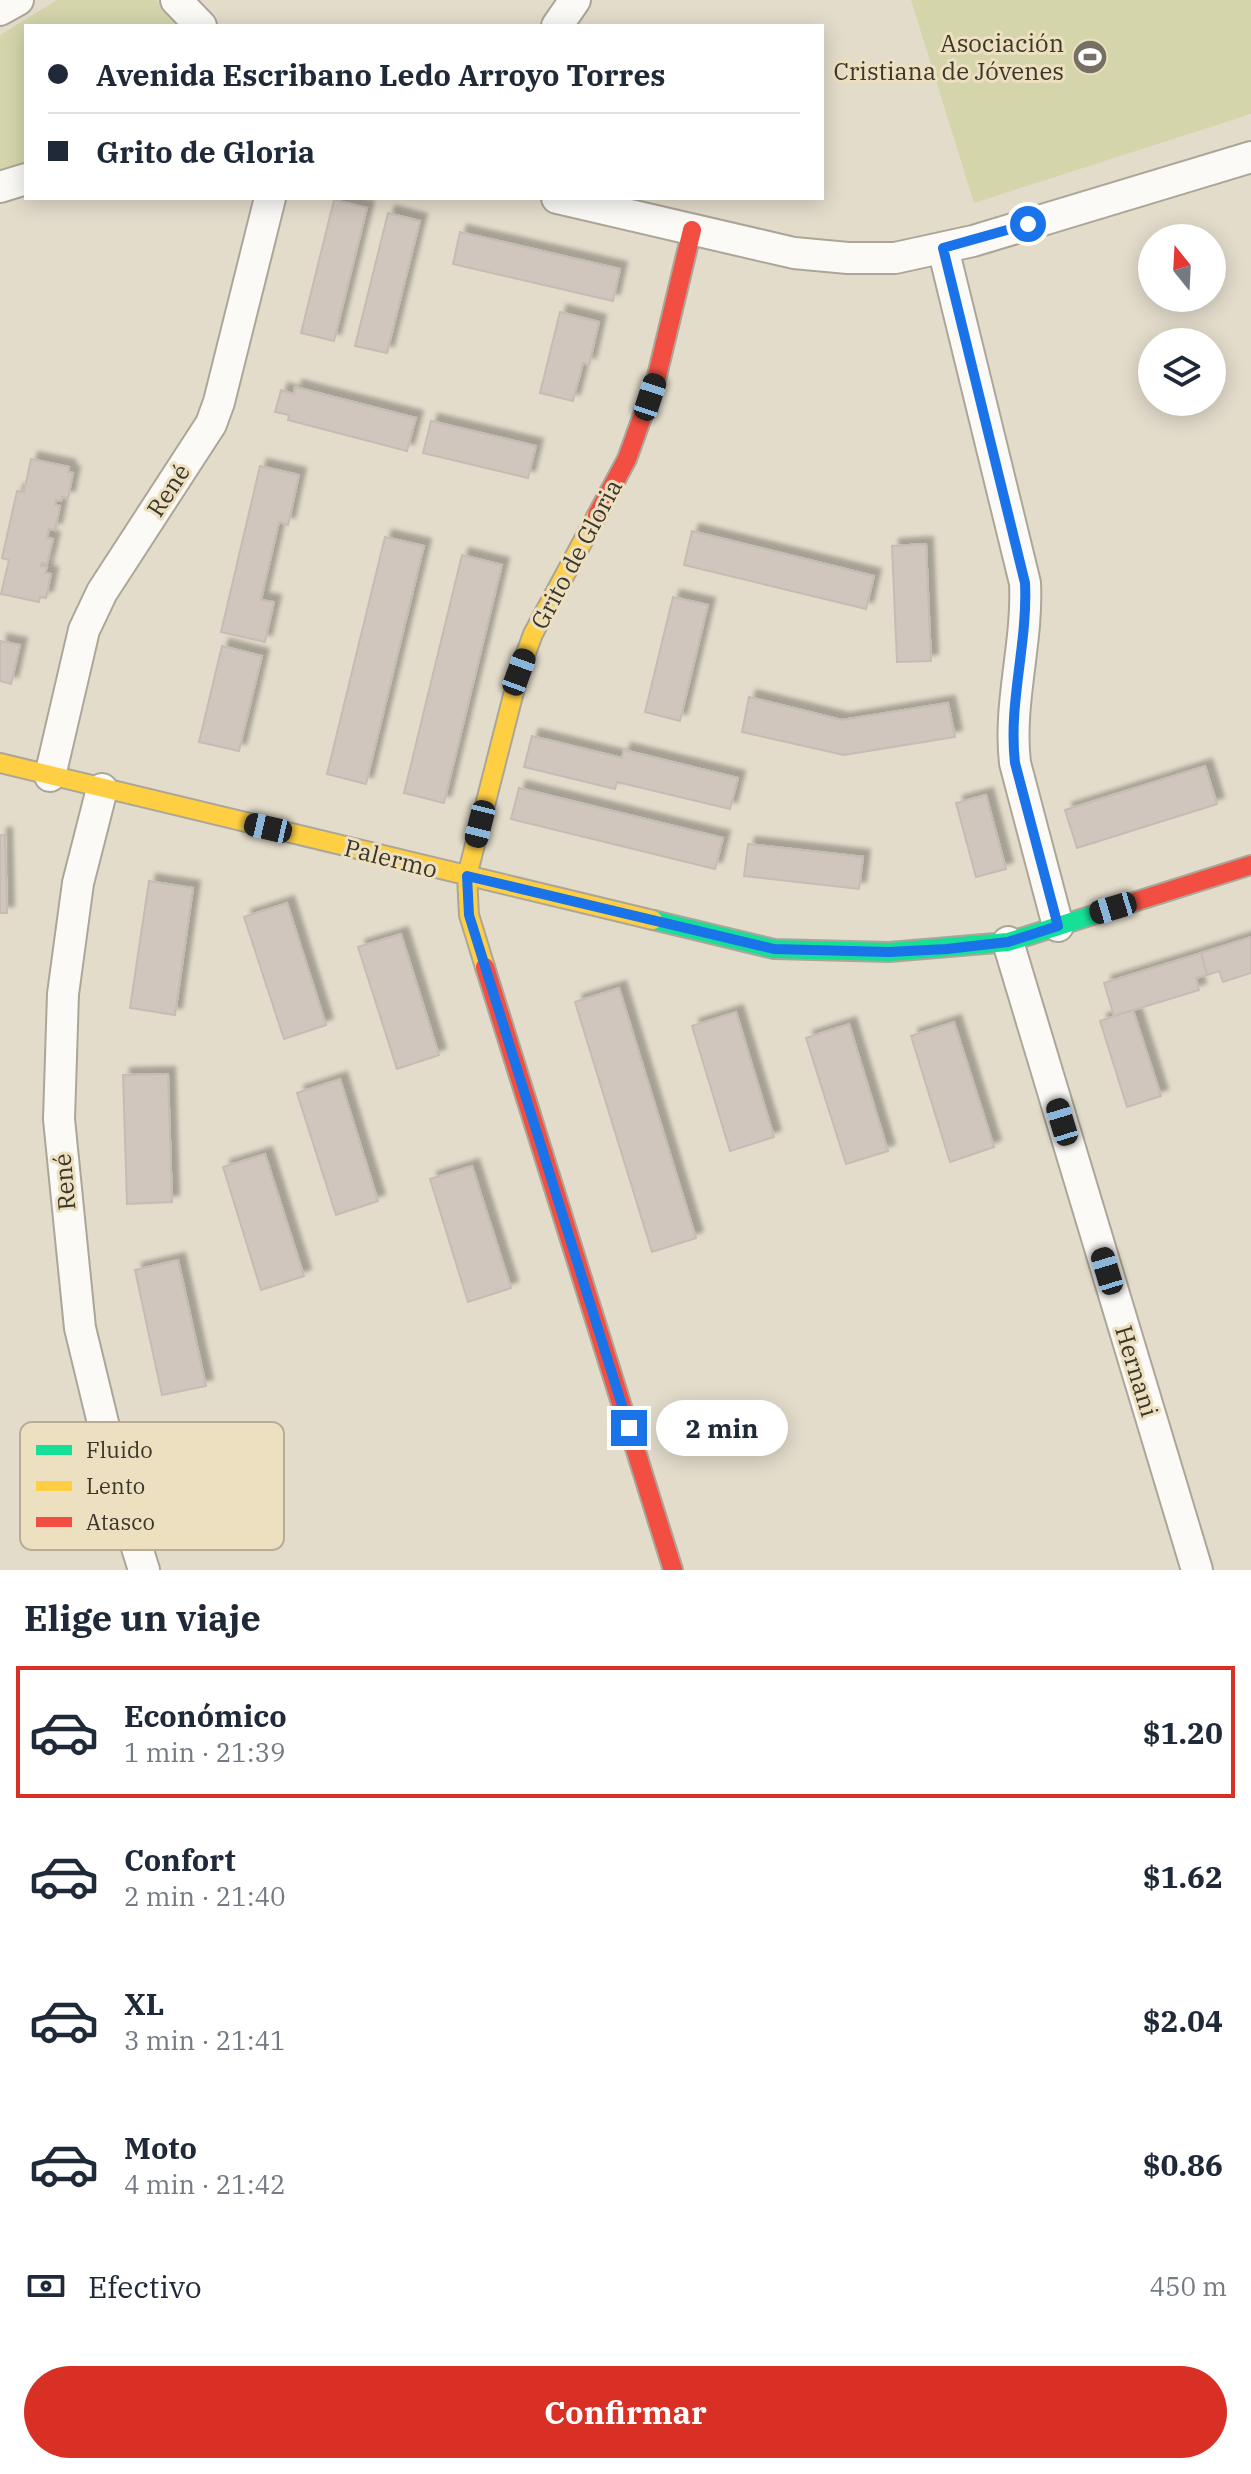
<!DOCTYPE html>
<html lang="es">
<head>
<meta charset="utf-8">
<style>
  :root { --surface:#fff; --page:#f2f2f3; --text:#1f2937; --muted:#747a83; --line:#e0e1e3; --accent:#d93025 }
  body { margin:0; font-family:"IBM Plex Serif",serif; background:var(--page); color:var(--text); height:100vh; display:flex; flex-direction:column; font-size:30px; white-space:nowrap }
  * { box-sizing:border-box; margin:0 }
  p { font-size:26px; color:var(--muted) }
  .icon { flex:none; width:44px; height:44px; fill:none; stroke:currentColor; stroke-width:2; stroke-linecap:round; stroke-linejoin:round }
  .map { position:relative; height:1570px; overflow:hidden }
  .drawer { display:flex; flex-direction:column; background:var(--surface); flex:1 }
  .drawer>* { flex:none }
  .banner { position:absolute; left:24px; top:24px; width:800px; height:176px; border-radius:0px; box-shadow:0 4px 20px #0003; display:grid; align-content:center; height:176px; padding:0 24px; background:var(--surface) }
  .needle { width:52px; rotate:342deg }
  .tools { position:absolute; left:1138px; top:224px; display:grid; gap:16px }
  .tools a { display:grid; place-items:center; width:88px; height:88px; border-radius:50%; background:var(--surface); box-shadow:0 4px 20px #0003; font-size:40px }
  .end { position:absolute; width:36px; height:36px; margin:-18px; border:10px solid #1a73e8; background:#fff; box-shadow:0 0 0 4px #fff }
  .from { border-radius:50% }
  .bubble { position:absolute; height:56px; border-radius:28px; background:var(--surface); box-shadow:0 4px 20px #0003; font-size:26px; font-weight:700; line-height:56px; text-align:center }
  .car { position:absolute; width:24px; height:48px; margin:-24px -12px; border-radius:10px; box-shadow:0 0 6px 2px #0007; background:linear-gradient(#222 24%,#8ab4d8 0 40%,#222 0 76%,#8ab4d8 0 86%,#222 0) }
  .banner b { display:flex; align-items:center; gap:28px; height:76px; font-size:30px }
  .banner b+b { border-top:2px solid var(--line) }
  .banner i { width:20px; height:20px; background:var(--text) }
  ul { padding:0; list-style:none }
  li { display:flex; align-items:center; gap:24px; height:132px; margin:0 16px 12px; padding:0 8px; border:4px solid transparent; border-radius:0px }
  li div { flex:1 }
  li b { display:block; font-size:30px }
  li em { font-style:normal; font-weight:700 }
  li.current { border-color:var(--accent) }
  li>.icon { width:72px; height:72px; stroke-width:1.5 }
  h2 { padding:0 24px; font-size:36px; line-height:96px }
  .pay { display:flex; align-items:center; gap:20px; height:88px; padding:0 24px; font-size:30px }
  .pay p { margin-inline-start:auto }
  .primary-button { display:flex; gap:16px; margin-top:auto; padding:16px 24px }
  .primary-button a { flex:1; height:92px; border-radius:48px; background:var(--accent); color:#fff; font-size:32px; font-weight:700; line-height:92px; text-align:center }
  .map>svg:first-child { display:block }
</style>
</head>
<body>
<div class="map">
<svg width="1251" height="1570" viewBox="0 0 1251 1570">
  <defs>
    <filter id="shadow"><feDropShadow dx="7" dy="-7" stdDeviation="2" flood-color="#0004"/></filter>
  </defs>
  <rect width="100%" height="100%" fill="#e3dccb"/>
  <!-- green -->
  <g fill="#d5d5ac">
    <path d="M57 0H156L179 26H26V165L0 174V35Z"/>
    <path d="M911 0H1251V114L974 203Z"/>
  </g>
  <!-- building -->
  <g fill="#d0c6be" stroke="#c6bcb4" stroke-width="2" filter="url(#shadow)">
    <path d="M334 200 367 208 334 341 301 333Z"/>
    <path d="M388 213 420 221 387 353 355 346Z"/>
    <path d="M460 232 620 269 613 301 453 264Z"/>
    <path d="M560 312 599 322 589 365 583 363 573 401 540 393Z"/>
    <path d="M295 387 416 418 407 451 288 420 289 415 275 412 281 390 294 394Z"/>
    <path d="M431 421 536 446 528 478 423 453Z"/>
    <path d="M31 459 69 467 68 472 73 473 68 498 62 497 61 501 56 500 55 505 60 506 55 530 49 529 47 538 53 539 47 564 42 563 41 566 47 567 45 573 51 574 46 598 40 597 39 602 1 594 9 560 2 558 17 491 24 492Z"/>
    <path d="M260 466 299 475 288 525 279 522 261 600 274 602 265 642 221 632Z"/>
    <path d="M692 531 874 576 866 609 684 565Z"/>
    <path d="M385 537 424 546 366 784 327 774Z"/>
    <path d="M926 544 931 661 897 662 892 546Z"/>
    <path d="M462 555 502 565 444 803 404 793Z"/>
    <path d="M673 597 708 605 680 721 645 712Z"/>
    <path d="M0 641 20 645 11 684 0 681Z"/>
    <path d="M222 646 262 656 239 751 199 742Z"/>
    <path d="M749 697 842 720 948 703 955 737 844 755 742 732Z"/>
    <path d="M532 736 622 758 624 750 738 778 730 809 617 782 615 789 524 767Z"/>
    <path d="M1205 766 1217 804 1077 848 1065 810Z"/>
    <path d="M519 788 723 838 715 869 511 819Z"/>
    <path d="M986 795 1006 869 976 877 956 803Z"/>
    <path d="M0 835H5L7 913H0Z"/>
    <path d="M748 844 863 857 859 889 744 876Z"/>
    <path d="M149 881 193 888 175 1015 130 1008Z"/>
    <path d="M287 903 326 1025 284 1039 244 917Z"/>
    <path d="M401 934 439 1055 397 1069 358 947Z"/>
    <path d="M1251 937V973L1223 982 1219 971 1207 975 1201 953Z"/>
    <path d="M1201 953 1207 975 1196 978 1199 990 1114 1016 1104 983Z"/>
    <path d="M619 988 696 1238 652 1252 575 1002Z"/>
    <path d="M1133 1010 1161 1096 1127 1107 1100 1021Z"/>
    <path d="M736 1012 774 1137 730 1151 692 1026Z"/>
    <path d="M954 1022 994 1147 950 1162 911 1036Z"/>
    <path d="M849 1024 888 1151 846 1164 806 1038Z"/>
    <path d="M168 1074 172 1202 127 1204 123 1075Z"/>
    <path d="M340 1079 378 1201 336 1215 297 1093Z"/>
    <path d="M265 1154 304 1276 261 1290 223 1167Z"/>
    <path d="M472 1166 511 1288 468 1302 430 1179Z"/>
    <path d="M178 1260 206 1386 162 1395 135 1270Z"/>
  </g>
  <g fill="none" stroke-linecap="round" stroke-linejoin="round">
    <defs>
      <g id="street">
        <path d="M176 0 201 26"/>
        <path d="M0 10 18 0"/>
        <path d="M557 26 575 0"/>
        <path d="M0 187 26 179"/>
        <path d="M557 198 794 253 848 258H895L973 241 1251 157"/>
        <path d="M943 248 1025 583C1028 643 1008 703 1015 763L1058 926"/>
        <path d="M50 776 84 630 102 592 211 424 219 402 270 198"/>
        <path d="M102 789 78 883 63 994 59 1119 80 1328 120 1493 144 1570"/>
        <path d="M1008 942 1197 1570"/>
      </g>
      <path id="fast" d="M653 920 774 949 889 952 1008 942 1115 908"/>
      <g id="slow">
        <path d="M0 763 653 920"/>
        <path d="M485 967 469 915 467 876 519 672 533 634 597 515"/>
      </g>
      <g id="jam">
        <path d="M597 515 627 459 657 376 692 230"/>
        <path d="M1115 908 1251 865"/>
        <path d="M485 967 673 1570"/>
      </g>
    </defs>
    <!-- street casing -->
    <use href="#street" stroke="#aba698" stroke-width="34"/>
    <!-- fast casing -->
    <use href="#fast" stroke="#aba698" stroke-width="22"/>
    <!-- slow casing -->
    <use href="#slow" stroke="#aba698" stroke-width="22"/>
    <!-- jam casing -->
    <use href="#jam" stroke="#aba698" stroke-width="22"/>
    <!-- street -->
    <use href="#street" stroke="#fbfaf7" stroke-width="30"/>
    <!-- fast -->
    <use href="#fast" stroke="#16e098" stroke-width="18"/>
    <!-- slow -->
    <use href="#slow" stroke="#ffcf43" stroke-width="18"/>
    <!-- jam -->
    <use href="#jam" stroke="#f24e42" stroke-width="18"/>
  </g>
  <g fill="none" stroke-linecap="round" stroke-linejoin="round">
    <!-- route -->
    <path stroke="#1a73e8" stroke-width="10" d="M629 1428 469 915 467 876 774 949 889 952 947 949 1008 942 1058 926 1015 763C1008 703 1028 643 1025 583L943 248 1028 224"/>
  </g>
  <!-- icons -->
  <defs>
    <symbol id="stadium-disc" viewBox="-11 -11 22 22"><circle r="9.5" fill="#767062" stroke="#ede0c1"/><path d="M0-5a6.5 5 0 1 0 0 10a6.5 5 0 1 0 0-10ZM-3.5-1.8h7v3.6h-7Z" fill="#fff"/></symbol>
  </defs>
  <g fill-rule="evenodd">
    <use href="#stadium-disc" x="1070" y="37" width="40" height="40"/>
  </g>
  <g text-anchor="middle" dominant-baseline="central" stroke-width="6" stroke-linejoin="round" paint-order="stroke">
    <!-- poi labels -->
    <g font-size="24" fill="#3b362a" stroke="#ede0c1" text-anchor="end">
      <text x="1064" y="43">Asociación<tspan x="1064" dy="28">Cristiana de Jóvenes</tspan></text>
    </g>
    <!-- street labels -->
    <g font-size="24" fill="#3b362a" stroke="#ede0c1">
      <text transform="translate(168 490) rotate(-57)">René</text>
      <text transform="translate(576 554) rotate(-62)">Grito de Gloria</text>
      <text transform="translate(391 858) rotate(14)">Palermo</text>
      <text transform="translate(64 1182) rotate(-95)">René</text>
      <text transform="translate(1137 1371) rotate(73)">Hernani</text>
    </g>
  </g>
  <!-- legend -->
  <rect x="20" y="1422" width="264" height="128" rx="12" fill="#ede0c1" stroke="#b8ad94" stroke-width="2"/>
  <rect x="36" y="1445" width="36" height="10" fill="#16e098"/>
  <rect x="36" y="1481" width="36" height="10" fill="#ffcf43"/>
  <rect x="36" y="1517" width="36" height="10" fill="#f24e42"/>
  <g font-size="22" fill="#3b362a">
    <text x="86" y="1458">Fluido</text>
    <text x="86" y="1494">Lento</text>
    <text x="86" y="1530">Atasco</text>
  </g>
</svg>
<div class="tools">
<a><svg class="needle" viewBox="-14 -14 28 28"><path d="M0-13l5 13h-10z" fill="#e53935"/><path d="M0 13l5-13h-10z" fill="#747a83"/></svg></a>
<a><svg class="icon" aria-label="layers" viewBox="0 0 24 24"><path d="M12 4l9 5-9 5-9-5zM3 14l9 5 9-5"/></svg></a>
</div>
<i class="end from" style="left:1028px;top:224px"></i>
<i class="end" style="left:629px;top:1428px"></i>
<div class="bubble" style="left:656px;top:1400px;width:132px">2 min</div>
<i class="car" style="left:650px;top:397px;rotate:18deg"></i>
<i class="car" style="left:519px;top:672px;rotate:20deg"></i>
<i class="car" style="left:480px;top:824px;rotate:194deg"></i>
<i class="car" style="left:268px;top:828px;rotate:283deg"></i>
<i class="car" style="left:1113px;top:908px;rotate:253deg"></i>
<i class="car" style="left:1062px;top:1122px;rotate:343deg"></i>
<i class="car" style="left:1107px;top:1271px;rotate:343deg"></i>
<div class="banner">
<b><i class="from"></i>Avenida Escribano Ledo Arroyo Torres</b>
<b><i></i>Grito de Gloria</b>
</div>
</div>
<section class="drawer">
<h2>Elige un viaje</h2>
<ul>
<li class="current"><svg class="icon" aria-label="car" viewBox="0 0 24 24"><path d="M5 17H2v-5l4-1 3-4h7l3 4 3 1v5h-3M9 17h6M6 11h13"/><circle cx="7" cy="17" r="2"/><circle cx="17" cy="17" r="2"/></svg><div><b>Económico</b><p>1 min · 21:39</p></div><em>$1.20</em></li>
<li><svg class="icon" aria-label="car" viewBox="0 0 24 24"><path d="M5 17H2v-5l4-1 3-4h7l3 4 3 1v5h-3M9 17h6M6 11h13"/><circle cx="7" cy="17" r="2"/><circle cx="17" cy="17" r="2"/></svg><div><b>Confort</b><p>2 min · 21:40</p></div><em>$1.62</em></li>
<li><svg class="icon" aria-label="car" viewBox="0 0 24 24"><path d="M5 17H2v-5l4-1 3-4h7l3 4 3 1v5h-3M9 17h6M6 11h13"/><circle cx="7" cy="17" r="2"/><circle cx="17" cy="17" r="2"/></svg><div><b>XL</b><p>3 min · 21:41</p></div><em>$2.04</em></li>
<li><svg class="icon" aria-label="car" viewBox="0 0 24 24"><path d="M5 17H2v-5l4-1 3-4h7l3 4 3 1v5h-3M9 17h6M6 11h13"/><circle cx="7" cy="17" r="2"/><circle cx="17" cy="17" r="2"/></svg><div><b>Moto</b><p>4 min · 21:42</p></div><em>$0.86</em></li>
</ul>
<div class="pay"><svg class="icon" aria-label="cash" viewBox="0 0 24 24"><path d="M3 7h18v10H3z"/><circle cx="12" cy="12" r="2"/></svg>Efectivo<p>450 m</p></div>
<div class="primary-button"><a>Confirmar</a></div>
</section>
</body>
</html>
